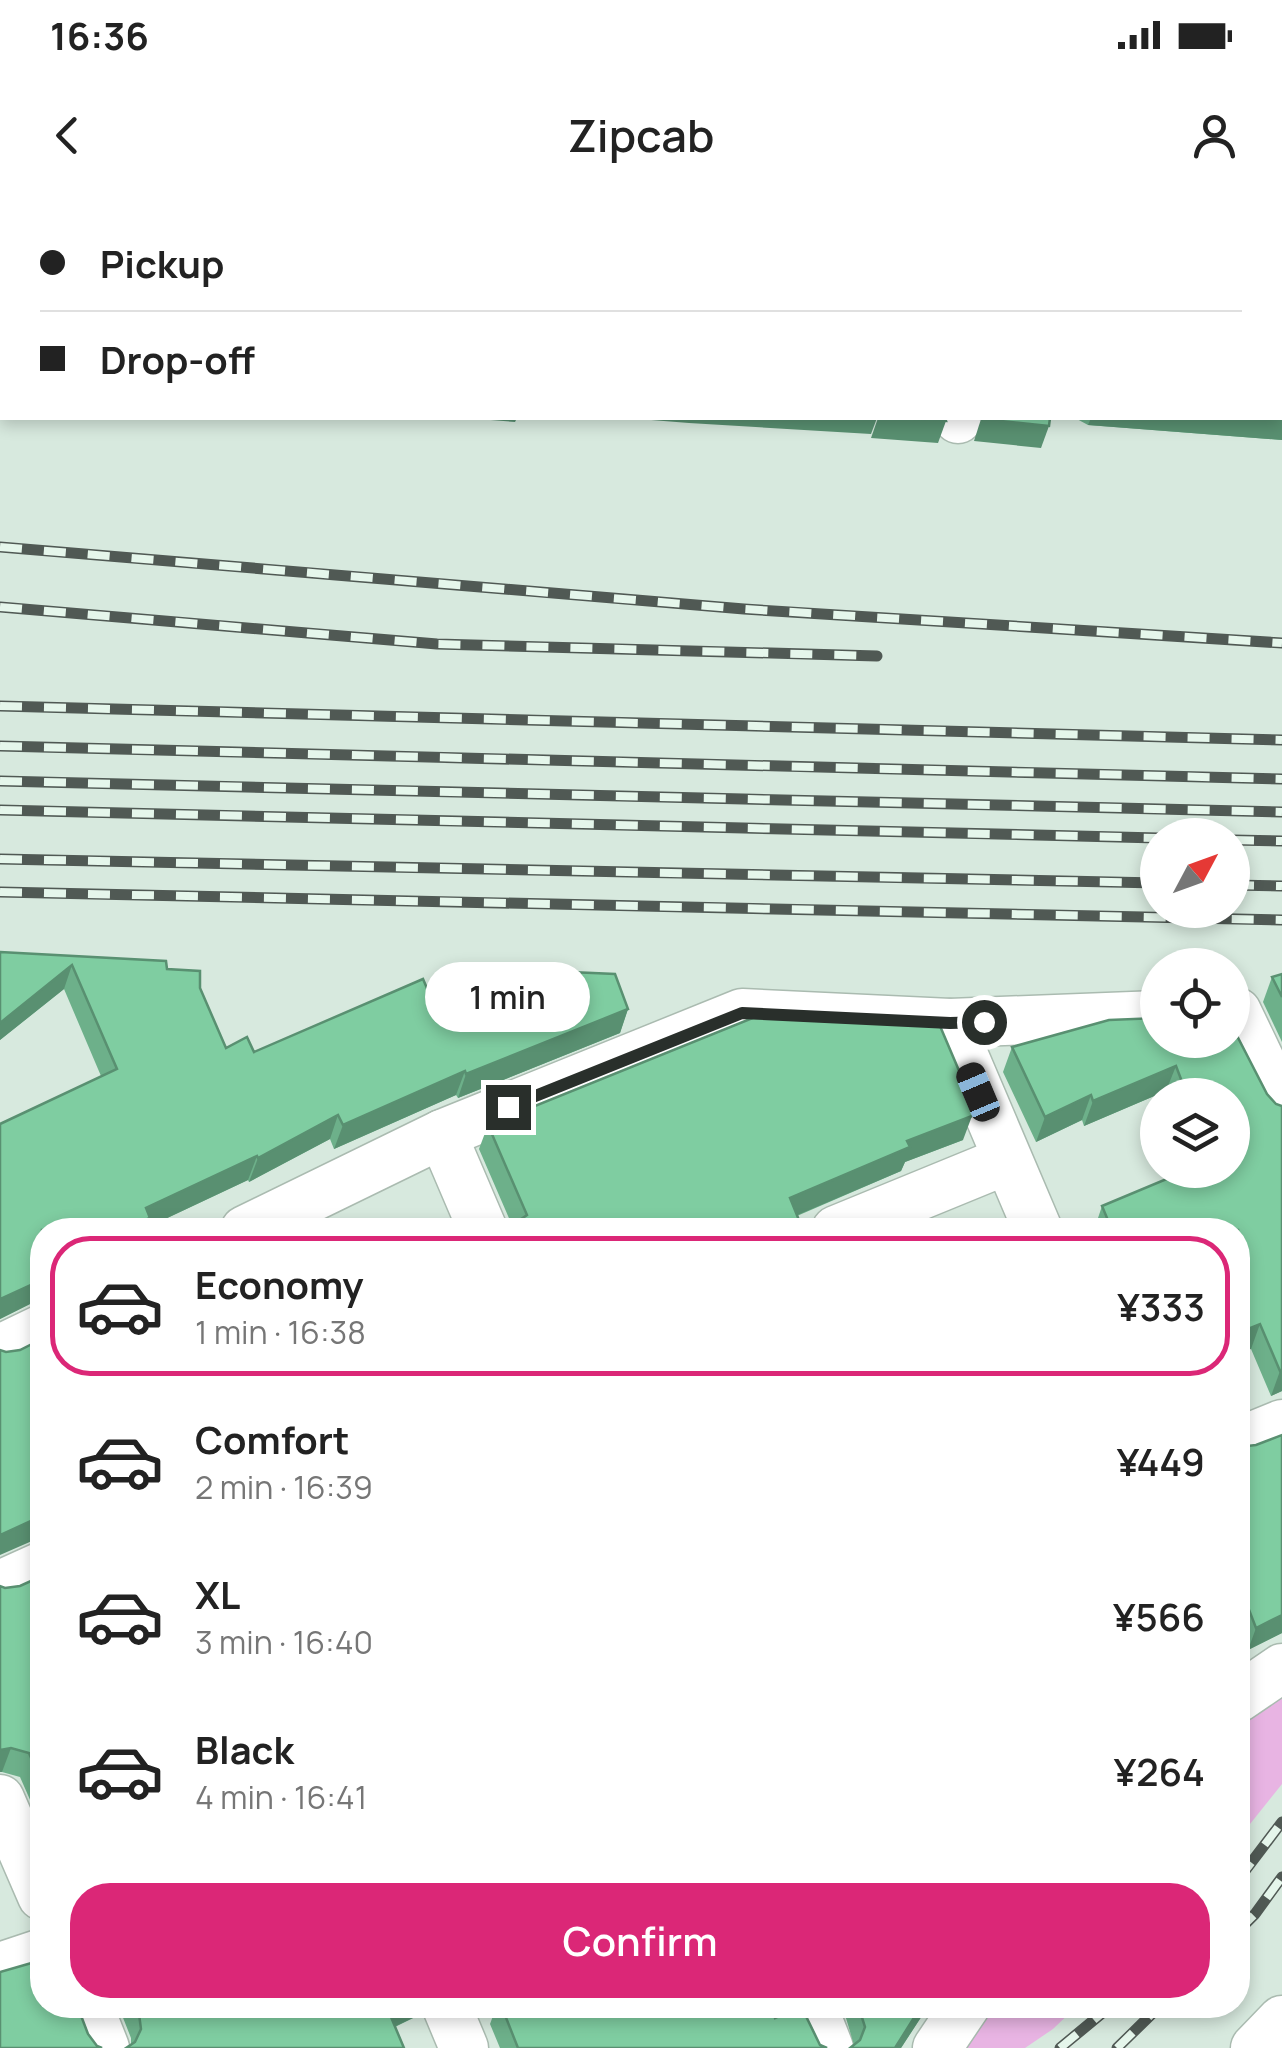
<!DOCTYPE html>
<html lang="en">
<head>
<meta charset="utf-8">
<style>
  :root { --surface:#fff; --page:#f2f2f2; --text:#222; --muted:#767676; --line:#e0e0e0; --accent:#db2777 }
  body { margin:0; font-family:Manrope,sans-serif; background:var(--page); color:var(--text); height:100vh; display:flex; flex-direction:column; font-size:38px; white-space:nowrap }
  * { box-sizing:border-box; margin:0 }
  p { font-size:32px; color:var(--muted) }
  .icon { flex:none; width:55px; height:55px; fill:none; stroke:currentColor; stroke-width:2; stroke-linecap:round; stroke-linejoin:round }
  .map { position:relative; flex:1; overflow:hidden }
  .details { position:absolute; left:30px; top:1018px; width:1220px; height:800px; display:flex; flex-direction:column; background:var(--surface); border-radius:40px; box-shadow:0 5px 15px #0003 }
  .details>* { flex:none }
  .banner { position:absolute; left:0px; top:0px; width:1282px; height:220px; box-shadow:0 5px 15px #0003; display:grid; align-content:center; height:220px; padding:0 40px; background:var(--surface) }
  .needle { width:65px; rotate:49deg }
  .buttons { position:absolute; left:1140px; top:618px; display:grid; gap:20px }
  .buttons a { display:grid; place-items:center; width:110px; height:110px; border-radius:50%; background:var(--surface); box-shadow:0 5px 15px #0003; font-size:50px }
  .end { position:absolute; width:45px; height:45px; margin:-22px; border:12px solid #292f2b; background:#fff; box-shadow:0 0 0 5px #fff }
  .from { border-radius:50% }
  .bubble { position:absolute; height:70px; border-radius:35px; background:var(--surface); box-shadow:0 5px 15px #0003; font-size:32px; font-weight:600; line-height:70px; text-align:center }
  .car { position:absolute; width:30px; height:60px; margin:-30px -15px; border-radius:12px; box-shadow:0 0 8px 2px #0007; background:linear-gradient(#222 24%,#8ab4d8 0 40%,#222 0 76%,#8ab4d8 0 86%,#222 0) }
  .banner b { display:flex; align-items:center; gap:35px; height:95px; font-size:38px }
  .banner b+b { border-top:2px solid var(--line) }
  .banner i { width:25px; height:25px; background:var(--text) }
  ul { padding:18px 0 0; list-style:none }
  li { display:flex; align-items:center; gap:30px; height:140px; margin:0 20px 15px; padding:0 20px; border:5px solid transparent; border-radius:40px }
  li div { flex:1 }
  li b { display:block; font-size:38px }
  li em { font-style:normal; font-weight:600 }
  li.on { border-color:var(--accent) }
  li>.icon { width:90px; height:90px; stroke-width:1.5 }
  .action { display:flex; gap:20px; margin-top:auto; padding:20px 40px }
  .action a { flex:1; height:115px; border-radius:40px; background:var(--accent); color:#fff; font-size:40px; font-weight:600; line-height:115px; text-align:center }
  .status { display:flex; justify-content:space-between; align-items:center; height:70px; padding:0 50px; background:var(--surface); direction:ltr }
  .status svg { height:28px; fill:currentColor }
  header { display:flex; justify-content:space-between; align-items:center; height:130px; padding:0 40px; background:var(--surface); font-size:45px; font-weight:600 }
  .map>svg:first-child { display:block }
</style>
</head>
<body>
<div class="status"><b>16:36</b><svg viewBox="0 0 49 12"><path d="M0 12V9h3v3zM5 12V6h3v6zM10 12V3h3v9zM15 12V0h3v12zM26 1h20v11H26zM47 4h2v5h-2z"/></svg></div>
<header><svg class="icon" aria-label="back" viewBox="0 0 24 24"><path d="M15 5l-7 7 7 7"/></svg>Zipcab<svg class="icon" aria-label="person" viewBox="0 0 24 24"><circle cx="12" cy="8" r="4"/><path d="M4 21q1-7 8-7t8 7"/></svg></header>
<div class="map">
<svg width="1282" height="1848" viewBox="0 0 1282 1848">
  <rect width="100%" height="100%" fill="#d7e9de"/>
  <!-- green -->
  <g fill="#e8b4e3">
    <path d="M1282 1491V1584L1238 1639V1527L1252 1511Z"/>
    <path d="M987 1805H1078L1053 1829 1025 1848H957Z"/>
  </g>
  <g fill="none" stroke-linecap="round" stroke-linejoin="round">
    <defs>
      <g id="street">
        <path d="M263 2 264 0"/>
        <path d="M513 2 515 0"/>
        <path d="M866 2 867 0"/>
        <path d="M0 17 2 13"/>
        <path d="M0 58H2"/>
        <path d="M958 219V218"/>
        <path d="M1232 812H1237L1282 906"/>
        <path d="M950 823 1038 1030"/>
        <path d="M442 934 483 1030"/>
        <path d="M245 1030 442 934 742 813 950 823 1158 815"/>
        <path d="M836 1030 1007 960"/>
        <path d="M0 1149 42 1129"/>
        <path d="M1238 1242 1282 1224"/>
        <path d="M0 1385 42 1366"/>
        <path d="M1238 1498 1282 1468"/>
        <path d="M0 1599 42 1696"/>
        <path d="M0 1767 42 1753"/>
        <path d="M88 1805 105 1848"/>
        <path d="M446 1805 464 1848"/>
        <path d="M812 1805 829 1848"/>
        <path d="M937 1848 966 1805"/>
        <path d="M1255 1848 1282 1820"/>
      </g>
    </defs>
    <!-- street casing -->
    <use href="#street" stroke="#aabbb0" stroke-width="51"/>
    <!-- street -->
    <use href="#street" stroke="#fff" stroke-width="48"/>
    <defs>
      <g id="rail">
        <path d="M0 347 744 409 1282 443"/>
        <path d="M0 407 437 444 877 456"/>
        <path d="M0 506 1282 540"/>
        <path d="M0 546 1282 579"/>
        <path d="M0 581 1282 612"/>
        <path d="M0 610 1158 638"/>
        <path d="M1232 640 1282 641"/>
        <path d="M0 659 1158 683"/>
        <path d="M1232 685 1282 686"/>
        <path d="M0 692 1282 720"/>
        <path d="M1238 1680 1282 1622"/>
        <path d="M1238 1731 1255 1714 1282 1677"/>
        <path d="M1060 1848 1112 1805"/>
        <path d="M1117 1848 1161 1805"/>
      </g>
    </defs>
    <!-- rail casing -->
    <use href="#rail" stroke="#505954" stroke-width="11"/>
    <!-- rail -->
    <use href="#rail" stroke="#e5f6eb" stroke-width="8" stroke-dasharray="22" stroke-linecap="butt"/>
  </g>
  <!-- wall -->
  <g fill="#6db08a">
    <path d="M291 0H502L506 2H290Z"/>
    <path d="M1282 147V240L1088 225 1075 218H1280Z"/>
    <path d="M0 752 166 761 167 769 200 771V788L226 848 247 837 254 852 423 779 429 793 504 769 615 774 628 809 620 833 458 898 456 895 334 949 330 939 249 982 248 980 146 1028 145 1030H42V1102L30 1104 0 1119V924L101 876 64 789 0 840Z"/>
    <path d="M1282 774V842L1263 802 1272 777Z"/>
    <path d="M1158 840 1267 894 1282 1191 1271 1196 1251 1149 1238 1030H1094L1102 1006 1232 970V895H1168L1166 891 1084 926 1082 920 1036 942 1003 872 1012 847Z"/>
    <path d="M488 925 963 940 905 962 901 971 797 1016 512 1025 479 949Z"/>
    <path d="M1256 1245 1282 1433 1248 1450 1238 1423V1247Z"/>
    <path d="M20 1386 42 1599 31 1602 20 1577 2 1572 5 1388Z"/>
    <path d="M118 1805H418L413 1818 395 1827 131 1844V1838Z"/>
    <path d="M497 1805H770L775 1818 827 1848H500L490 1824Z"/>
    <path d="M844 1805H929L901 1848H850L854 1845 843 1808Z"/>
  </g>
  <!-- shaded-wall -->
  <g fill="#599071">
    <path d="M0 162 2 163V185H0Z"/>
    <path d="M465 218H517L515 222Z"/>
    <path d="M626 218H877L871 234 689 223Z"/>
    <path d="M878 218H901L946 221 938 243 871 238Z"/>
    <path d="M1091 218H1282V240L1088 225Z"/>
    <path d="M981 219 1049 226 1041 248 974 241Z"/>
    <path d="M72 765 64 789 0 840V823Z"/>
    <path d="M628 809 620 833 458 898 466 874Z"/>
    <path d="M1176 866 1166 891 1084 926 1093 901Z"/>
    <path d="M465 871 456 895 334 949 343 925Z"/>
    <path d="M1091 895 1082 920 1036 942 1045 917Z"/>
    <path d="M338 915 330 939 249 982 258 958Z"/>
    <path d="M972 916 963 940 905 962 901 971 781 1022 790 998 907 941Z"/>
    <path d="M257 956 248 980 146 1028 145 1030H127L146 1008Z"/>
    <path d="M39 1080H42V1102L30 1104 0 1119V1099Z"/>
    <path d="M1260 1124 1251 1149 1238 1154V1133Z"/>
    <path d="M1282 1170V1191L1271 1196 1280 1171Z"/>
    <path d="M42 1316V1339L32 1341 0 1355V1335Z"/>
    <path d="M1282 1415V1433L1248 1450 1256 1428Z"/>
    <path d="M11 1548 2 1572H0V1550Z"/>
    <path d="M42 1578V1599L31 1602 40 1579Z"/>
    <path d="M399 1805H418L413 1818 379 1834 388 1810Z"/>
    <path d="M922 1805H929L901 1848H895Z"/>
  </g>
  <!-- building -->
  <g fill="#7fcda1" stroke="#599071" stroke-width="2.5">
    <path d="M33 0H229L227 2H33Z"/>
    <path d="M303 0H502L506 2H308Z"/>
    <path d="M539 0H617V2H632H535Z"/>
    <path d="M747 0H857L860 2H747Z"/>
    <path d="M892 0H1161V2H890Z"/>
    <path d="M0 80H2V163L0 162Z"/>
    <path d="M1280 147H1282V218L1280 217Z"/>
    <path d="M901 218H945L946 221Z"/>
    <path d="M983 218H1050L1049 226 981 219Z"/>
    <path d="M0 752 166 761 167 769 200 771V788L226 848 247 837 254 852 423 779 429 793 504 769 615 774 628 809 466 874 465 871 343 925 338 915 258 958 257 956 146 1008 150 1018 128 1027 130 1030H42V1080L0 1099V924L117 869 72 765 0 823Z"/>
    <path d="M1282 774V797L1272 777Z"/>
    <path d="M755 817 940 826 974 906 972 916 907 941 910 947 790 998 803 1030H505L527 1015 488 925Z"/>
    <path d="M1158 818V840H1232V826L1267 894 1276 904 1282 906V1170L1280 1171 1260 1124 1238 1133V1030H1112L1102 1006 1188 970H1232V895H1187L1176 866 1093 901 1091 895 1045 917 1012 847 1109 820Z"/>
    <path d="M1017 1024 1019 1030H1003Z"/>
    <path d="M42 1139V1316L0 1335V1150L6 1152 20 1150Z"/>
    <path d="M1282 1235V1415L1256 1428 1246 1402 1238 1354V1247L1256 1245Z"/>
    <path d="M42 1376V1578L40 1579 29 1553 11 1548 0 1550V1386L5 1388 20 1386Z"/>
    <path d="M42 1760V1805H77L88 1834 97 1846 102 1848H0V1772Z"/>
    <path d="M136 1805H399L388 1810 404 1848H126L135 1842 141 1829 139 1814Z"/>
    <path d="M501 1805H770L775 1818 801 1806 820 1845 827 1848H518Z"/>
    <path d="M858 1805H922L895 1848H850L860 1840 865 1827Z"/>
  </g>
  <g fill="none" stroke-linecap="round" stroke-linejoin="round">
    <!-- route -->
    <path stroke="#292f2b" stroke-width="12" d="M508 907 742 813 950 823 984 822"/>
  </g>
</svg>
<div class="buttons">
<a><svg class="needle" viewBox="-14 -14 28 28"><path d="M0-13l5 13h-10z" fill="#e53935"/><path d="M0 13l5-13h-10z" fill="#767676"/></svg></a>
<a><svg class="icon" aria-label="locate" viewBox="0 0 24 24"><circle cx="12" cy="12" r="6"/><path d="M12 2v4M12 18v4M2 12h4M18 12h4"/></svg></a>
<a><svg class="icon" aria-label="layers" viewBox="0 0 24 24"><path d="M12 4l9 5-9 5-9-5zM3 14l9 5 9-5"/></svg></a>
</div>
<i class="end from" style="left:984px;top:822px"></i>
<i class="end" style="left:508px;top:907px"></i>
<div class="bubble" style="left:425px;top:762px;width:165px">1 min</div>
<i class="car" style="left:978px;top:892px;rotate:337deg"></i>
<div class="banner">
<b><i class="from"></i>Pickup</b>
<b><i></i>Drop-off</b>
</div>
<section class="details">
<ul>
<li class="on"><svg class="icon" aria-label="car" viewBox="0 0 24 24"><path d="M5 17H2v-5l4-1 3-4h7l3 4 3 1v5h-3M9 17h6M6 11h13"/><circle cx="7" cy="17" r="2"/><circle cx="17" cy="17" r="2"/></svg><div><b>Economy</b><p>1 min · 16:38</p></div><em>¥333</em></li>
<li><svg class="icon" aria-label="car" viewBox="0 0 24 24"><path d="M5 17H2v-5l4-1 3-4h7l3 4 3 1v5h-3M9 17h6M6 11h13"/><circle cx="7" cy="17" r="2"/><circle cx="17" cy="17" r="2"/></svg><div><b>Comfort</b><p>2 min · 16:39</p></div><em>¥449</em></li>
<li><svg class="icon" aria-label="car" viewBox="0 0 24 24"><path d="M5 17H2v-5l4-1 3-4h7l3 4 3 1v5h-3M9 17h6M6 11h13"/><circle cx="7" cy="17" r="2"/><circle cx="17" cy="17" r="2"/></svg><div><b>XL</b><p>3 min · 16:40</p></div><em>¥566</em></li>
<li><svg class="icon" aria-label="car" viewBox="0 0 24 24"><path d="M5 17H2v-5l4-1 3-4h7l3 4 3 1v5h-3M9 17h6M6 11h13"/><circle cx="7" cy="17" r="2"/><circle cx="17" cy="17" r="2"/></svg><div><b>Black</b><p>4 min · 16:41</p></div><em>¥264</em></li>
</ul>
<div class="action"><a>Confirm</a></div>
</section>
</div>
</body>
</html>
